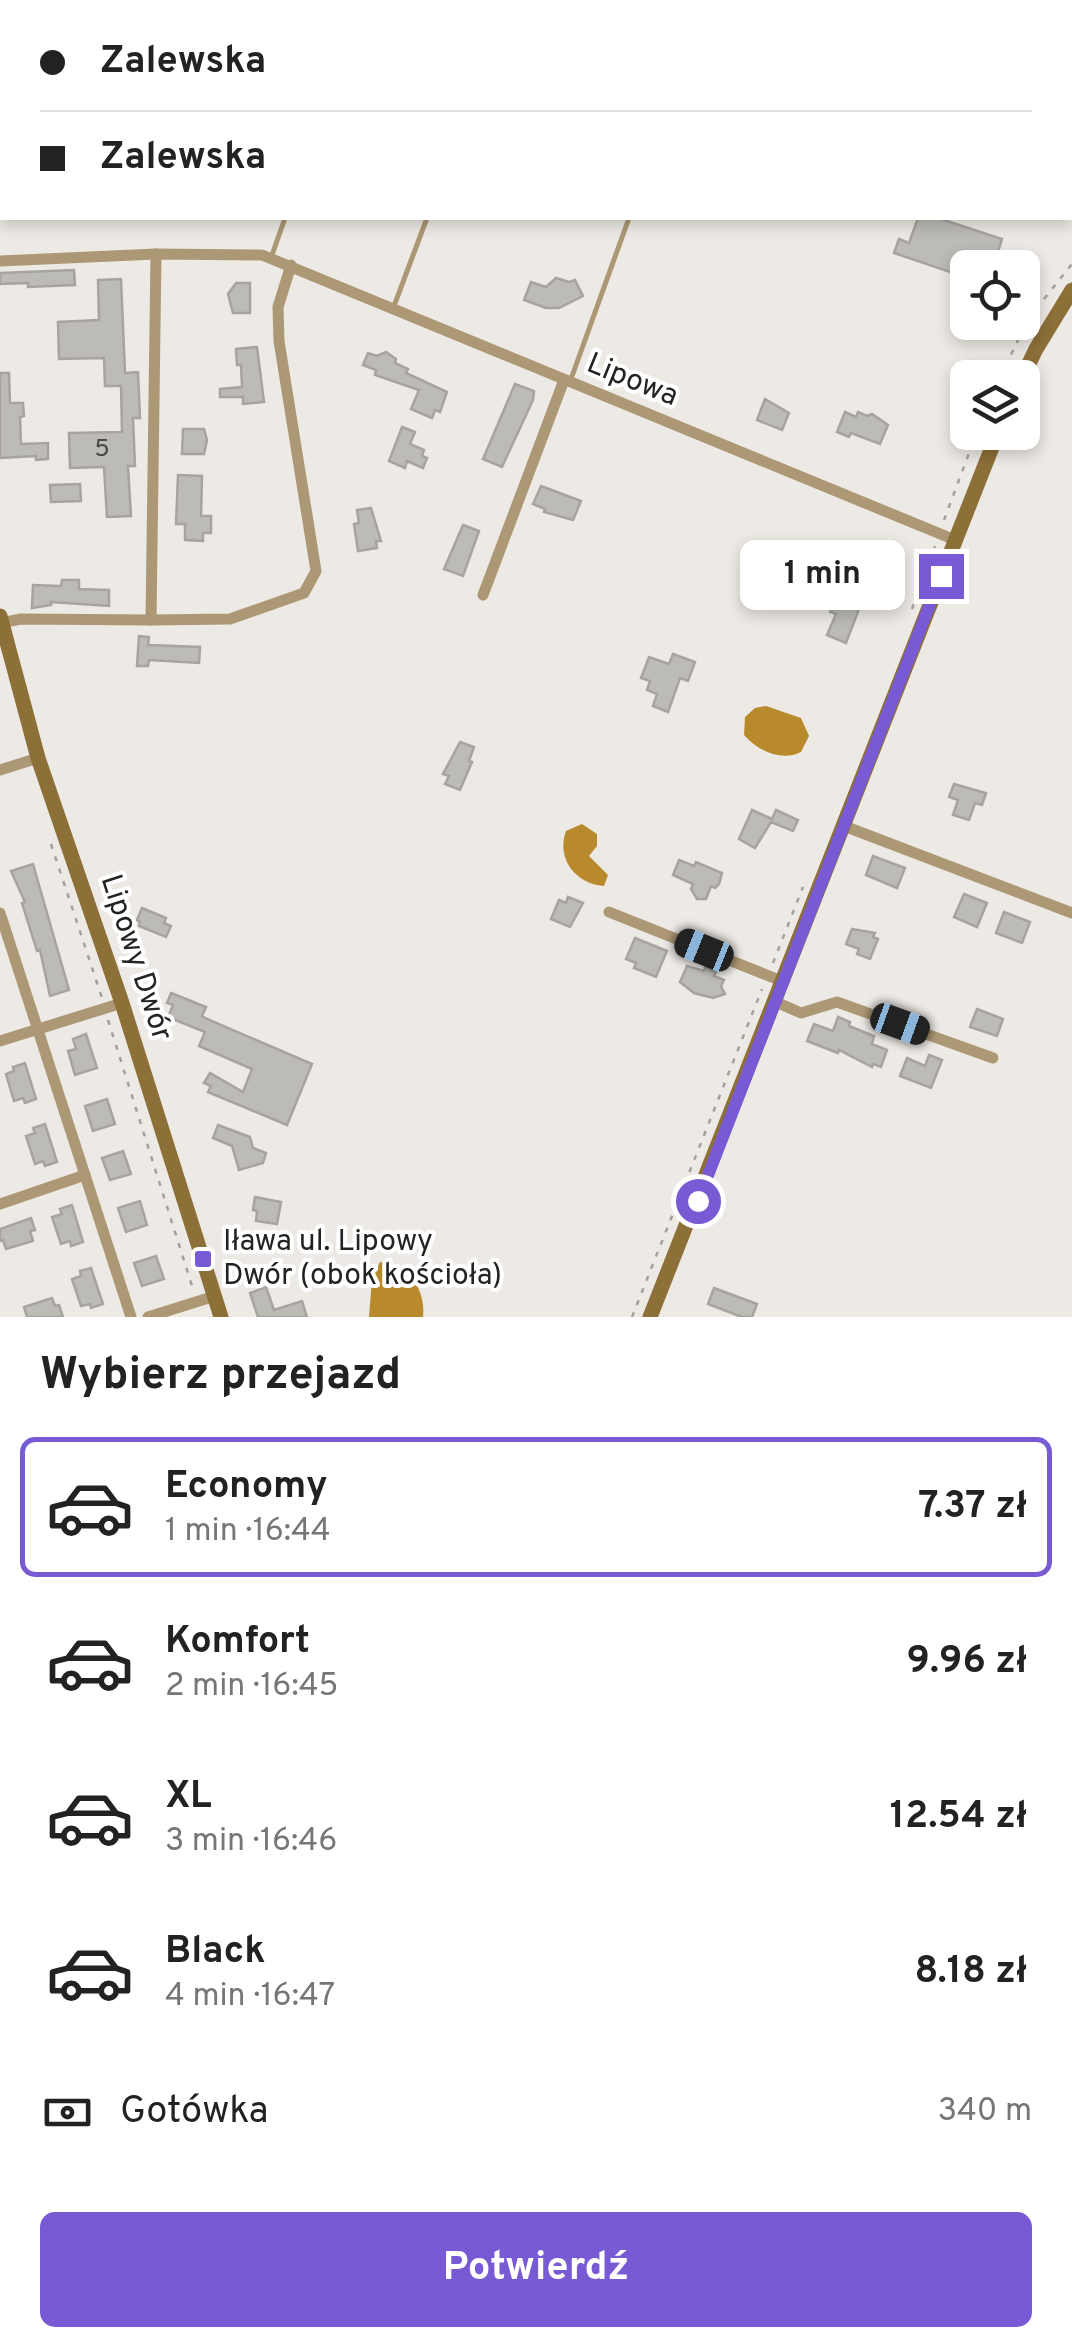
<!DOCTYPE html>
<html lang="pl">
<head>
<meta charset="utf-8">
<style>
  :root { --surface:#fff; --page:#f6f6f6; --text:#222; --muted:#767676; --line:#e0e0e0; --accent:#785ad4 }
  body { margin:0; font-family:Overpass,sans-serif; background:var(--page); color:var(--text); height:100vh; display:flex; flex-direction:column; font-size:38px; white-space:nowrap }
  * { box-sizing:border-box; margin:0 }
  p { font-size:32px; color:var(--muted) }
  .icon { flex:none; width:55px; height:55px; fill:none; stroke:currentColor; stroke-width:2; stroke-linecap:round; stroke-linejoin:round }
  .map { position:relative; height:1317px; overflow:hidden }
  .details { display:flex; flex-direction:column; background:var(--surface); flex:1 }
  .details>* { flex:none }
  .banner { position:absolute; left:0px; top:0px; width:1072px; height:220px; box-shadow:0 5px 15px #0003; display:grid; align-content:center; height:220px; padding:0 40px; background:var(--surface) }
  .fabs { position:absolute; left:950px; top:250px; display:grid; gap:20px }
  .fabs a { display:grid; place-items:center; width:90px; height:90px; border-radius:15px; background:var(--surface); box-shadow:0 5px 15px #0003; font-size:50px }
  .end { position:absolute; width:45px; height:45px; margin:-22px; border:12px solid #785ad4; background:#fff; box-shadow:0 0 0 5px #fff }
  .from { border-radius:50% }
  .bubble { position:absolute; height:70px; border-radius:15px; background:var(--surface); box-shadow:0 5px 15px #0003; font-size:32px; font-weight:700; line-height:70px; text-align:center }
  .car { position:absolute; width:30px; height:60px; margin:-30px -15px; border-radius:12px; box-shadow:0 0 8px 2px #0007; background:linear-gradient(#222 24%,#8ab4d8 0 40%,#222 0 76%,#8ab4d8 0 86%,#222 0) }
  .banner b { display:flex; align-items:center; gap:35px; height:95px; font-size:38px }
  .banner b+b { border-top:2px solid var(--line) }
  .banner i { width:25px; height:25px; background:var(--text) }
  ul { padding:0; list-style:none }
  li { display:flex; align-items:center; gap:30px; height:140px; margin:0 20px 15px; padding:0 20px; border:5px solid transparent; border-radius:15px }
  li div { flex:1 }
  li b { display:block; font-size:38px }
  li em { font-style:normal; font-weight:700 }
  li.selected { border-color:var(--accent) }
  li>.icon { width:90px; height:90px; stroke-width:1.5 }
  h2 { padding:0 40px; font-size:45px; line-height:120px }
  .pay { display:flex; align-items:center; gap:25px; height:110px; padding:0 40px; font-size:38px }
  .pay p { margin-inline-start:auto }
  .action { display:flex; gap:20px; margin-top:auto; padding:20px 40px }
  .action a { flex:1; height:115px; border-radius:15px; background:var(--accent); color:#fff; font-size:40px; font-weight:700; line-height:115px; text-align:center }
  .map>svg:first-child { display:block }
</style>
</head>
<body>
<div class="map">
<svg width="1072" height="1317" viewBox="0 0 1072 1317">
  <rect width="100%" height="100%" fill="#edeae5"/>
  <!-- water -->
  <g fill="#b98a2c">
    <path d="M766 706 801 718 809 736 801 752C781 762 758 751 744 735L745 717 755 708Z"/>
    <path d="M582 824 597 834V846L589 856 608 875 604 886C575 884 556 858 566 831Z"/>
    <path d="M380 1262C409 1265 426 1290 423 1317H369L372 1279Z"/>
  </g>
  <!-- building -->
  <g fill="#bdbbb6" stroke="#a7a4a0" stroke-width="2.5">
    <path d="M918 218H938L1002 239 993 268H968V278L894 253 899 239 909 243Z"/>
    <path d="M74 270 75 285 28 287V283L0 284V273Z"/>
    <path d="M556 278 569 282 575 280 583 296 559 308H546L524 300 531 282 546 287Z"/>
    <path d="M121 279 125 373 138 372 140 418H133L135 466H128L131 516 107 517 104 467 70 468 69 433 122 432 121 386H105L104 358 59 359 58 322 99 320 98 280Z"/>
    <path d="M236 283H250V313H233L228 294Z"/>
    <path d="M257 347 264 402 243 404V397H220V389L242 387 241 365H237L236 349Z"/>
    <path d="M386 352 396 359 395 363 408 369 406 373 447 392 440 412 435 410 432 418 411 409 419 390 375 375 376 370 363 365 368 353 377 356Z"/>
    <path d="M0 373H9L10 403H23L24 416 20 417 21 444 48 443V459L36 460V456L0 458Z"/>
    <path d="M515 384 534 391 533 400 502 467 483 459Z"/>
    <path d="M765 399 789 413 782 430 757 420Z"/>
    <path d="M845 412 856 417 858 412 867 416 872 414 888 425 880 444 851 433 849 437 837 432Z"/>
    <path d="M402 427 415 432 410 444 424 450 422 456 427 458 423 468 407 461 405 468 389 461Z"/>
    <path d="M183 429H204L207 440 204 454H182Z"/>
    <path d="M178 475 202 476 201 516H211V533H203V541L185 540V524H176Z"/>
    <path d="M80 484 81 501 51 502 50 485Z"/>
    <path d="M541 486 581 501 573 520 544 512 545 509 533 504Z"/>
    <path d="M371 508 381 541H376L377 548 358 551 354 524 359 523 357 510Z"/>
    <path d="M463 525 479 531 463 576 444 569Z"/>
    <path d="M62 580H79V589L109 590V606L51 602V605L32 608 33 585 61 586Z"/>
    <path d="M851 591 864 596 846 643 827 635 836 614 830 612 834 599 847 604Z"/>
    <path d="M139 636 149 637 148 645 200 647 199 663 149 660 148 666H137Z"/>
    <path d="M673 654 695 662 688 681 680 678 668 712 653 706 657 694 647 690 650 681 641 678 649 657 669 664Z"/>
    <path d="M460 742 474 747 469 761 472 762 460 790 445 784 449 776 443 774Z"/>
    <path d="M954 784 986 793 982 805 975 803 969 820 953 815 958 800 949 797Z"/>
    <path d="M752 810 772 819 776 810 798 820 793 831 771 822 755 848 739 839Z"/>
    <path d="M873 856 905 868 897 888 866 875Z"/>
    <path d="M679 860 694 866 696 862 722 873 719 884 715 888 711 886 706 899H697L691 889 693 884 673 875Z"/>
    <path d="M33 864 69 990 50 996 40 950 37 951 22 903 25 902 11 871Z"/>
    <path d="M964 894 987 903 977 927 954 917Z"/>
    <path d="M568 897 583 903 570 927 551 919 559 900 566 903Z"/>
    <path d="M142 908 166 918 164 923 171 926 166 937 139 926 140 922 137 920Z"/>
    <path d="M1004 912 1030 922 1022 943 996 933Z"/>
    <path d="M852 929 875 933 873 937 878 939 870 959 857 954 859 949 846 944Z"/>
    <path d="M635 938 667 951 656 977 634 968 636 963 626 959Z"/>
    <path d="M687 966 704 971 705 967 716 972 714 976 724 980 721 986 725 994 713 998 694 993 680 982Z"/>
    <path d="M171 993 206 1007 202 1016 207 1019 312 1064 287 1125 208 1092 211 1086 204 1083 210 1073 243 1092 252 1069 199 1046 205 1032 168 1017 173 1005 167 1003Z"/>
    <path d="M977 1009 1003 1019 997 1036 970 1027Z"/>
    <path d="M838 1017 850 1022 849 1026 874 1036 872 1044 887 1050 881 1067 873 1064 872 1067 839 1050 838 1053 807 1041 814 1024 833 1031Z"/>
    <path d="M86 1034 97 1068 75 1075 68 1051 76 1049 73 1039Z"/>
    <path d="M929 1055 942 1060 931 1088 900 1076 907 1058 925 1066Z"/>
    <path d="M25 1063 36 1099 25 1103 23 1098 14 1101 6 1074 14 1071 13 1067Z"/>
    <path d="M107 1099 115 1124 93 1131 85 1106Z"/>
    <path d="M45 1124 57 1162 45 1166 43 1161 35 1164 26 1136 35 1133 33 1128Z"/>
    <path d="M218 1125 250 1137 253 1148 266 1153 263 1163 239 1170 232 1146 213 1138Z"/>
    <path d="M123 1151 131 1174 110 1180 102 1158Z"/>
    <path d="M255 1197 281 1202 277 1224 256 1221 257 1211 253 1210Z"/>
    <path d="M140 1201 147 1225 126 1232 118 1208Z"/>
    <path d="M72 1205 83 1242 71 1246 70 1241 61 1244 52 1217 62 1214 60 1209Z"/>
    <path d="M31 1218 35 1230 30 1231 33 1241 6 1249 3 1240 0 1241V1229Z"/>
    <path d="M156 1256 164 1279 142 1286 134 1263Z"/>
    <path d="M91 1268 103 1304 91 1308 90 1304 81 1306 72 1279 81 1276 80 1271Z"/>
    <path d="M266 1287 274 1310 302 1301 307 1317H258L250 1293Z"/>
    <path d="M714 1288 757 1304 752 1317H742L708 1304Z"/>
    <path d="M52 1298 55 1306 59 1305 63 1317H27L24 1307Z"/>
  </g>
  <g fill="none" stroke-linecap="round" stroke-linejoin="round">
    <!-- path -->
    <g stroke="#a4a19d" stroke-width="2.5" stroke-dasharray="5 8" stroke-linecap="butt">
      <path d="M1000 378 1028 319 1072 264"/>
      <path d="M944 520 977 432"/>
      <path d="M912 609 935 546"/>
      <path d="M51 844 102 998"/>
      <path d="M773 963 803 887"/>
      <path d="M108 1020 193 1289"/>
      <path d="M632 1317 762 989"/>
    </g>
    <!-- lane -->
    <g stroke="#ac9875" stroke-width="5">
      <path d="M258 0 262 2"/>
      <path d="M504 2 505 0"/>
      <path d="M708 2V0"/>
      <path d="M271 258 285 218"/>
      <path d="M394 306 427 218"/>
      <path d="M571 379 629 218"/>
    </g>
    <!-- street -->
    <g stroke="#ac9875" stroke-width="11">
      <path d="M0 261 156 254 262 255 955 540"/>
      <path d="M483 595 564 380"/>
      <path d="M151 620 230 619 304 593 316 571 279 341 278 307 291 265"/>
      <path d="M0 623 21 619 151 620 156 254"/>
      <path d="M0 770 38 758"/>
      <path d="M844 826 1072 913"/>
      <path d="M609 912 784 982"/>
      <path d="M0 913 131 1317"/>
      <path d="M776 1002 801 1013 837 1002 993 1058"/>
      <path d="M0 1041 122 1003"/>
      <path d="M0 1204 85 1175"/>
      <path d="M148 1317 215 1296"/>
    </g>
    <!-- secondary -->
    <g stroke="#8d6f38" stroke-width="15">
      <path d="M1022 378 1036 349 1072 290"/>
      <path d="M0 616 38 758 122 1003 221 1317"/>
      <path d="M650 1317 998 432"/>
    </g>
  </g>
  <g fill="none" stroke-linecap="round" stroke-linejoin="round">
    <!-- route -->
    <path stroke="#785ad4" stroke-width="12" d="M698 1201 941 576"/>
  </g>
  <!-- markers -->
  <rect fill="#785ad4" stroke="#fff" stroke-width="4" x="193" y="1249" width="20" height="20" rx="5"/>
  <g text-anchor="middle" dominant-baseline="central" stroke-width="8" stroke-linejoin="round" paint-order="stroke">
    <!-- number labels -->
    <g font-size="25" fill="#4a4946">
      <text x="102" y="450">5</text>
    </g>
    <!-- street labels -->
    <g font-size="30" fill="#242321" stroke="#fff">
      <text transform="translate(632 381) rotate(22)">Lipowa</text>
      <text transform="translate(135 958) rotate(72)">Lipowy Dwór</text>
    </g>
    <!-- poi labels -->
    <g font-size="30" fill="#242321" stroke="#fff" text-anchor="start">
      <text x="223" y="1242">Iława ul. Lipowy<tspan x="223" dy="34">Dwór (obok kościoła)</tspan></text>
    </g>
  </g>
</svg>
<div class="fabs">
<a><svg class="icon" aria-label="locate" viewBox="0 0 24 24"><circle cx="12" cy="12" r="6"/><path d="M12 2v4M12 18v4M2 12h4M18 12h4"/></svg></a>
<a><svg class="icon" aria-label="layers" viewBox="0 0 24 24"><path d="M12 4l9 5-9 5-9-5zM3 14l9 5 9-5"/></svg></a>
</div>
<i class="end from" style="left:698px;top:1201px"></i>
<i class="end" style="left:941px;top:576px"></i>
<div class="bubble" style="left:740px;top:540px;width:165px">1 min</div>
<i class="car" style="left:704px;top:950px;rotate:292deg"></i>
<i class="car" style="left:900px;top:1024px;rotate:110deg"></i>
<div class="banner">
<b><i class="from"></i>Zalewska</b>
<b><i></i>Zalewska</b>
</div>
</div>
<section class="details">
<h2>Wybierz przejazd</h2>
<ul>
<li class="selected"><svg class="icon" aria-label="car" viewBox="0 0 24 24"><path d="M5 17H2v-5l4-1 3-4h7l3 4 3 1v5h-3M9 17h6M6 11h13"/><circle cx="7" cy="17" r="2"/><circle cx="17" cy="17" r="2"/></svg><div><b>Economy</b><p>1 min · 16:44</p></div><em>7.37 zł</em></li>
<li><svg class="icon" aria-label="car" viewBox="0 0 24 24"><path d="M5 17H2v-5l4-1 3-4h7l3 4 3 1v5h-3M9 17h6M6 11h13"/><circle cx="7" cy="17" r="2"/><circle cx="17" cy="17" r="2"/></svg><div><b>Komfort</b><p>2 min · 16:45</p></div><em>9.96 zł</em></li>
<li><svg class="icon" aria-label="car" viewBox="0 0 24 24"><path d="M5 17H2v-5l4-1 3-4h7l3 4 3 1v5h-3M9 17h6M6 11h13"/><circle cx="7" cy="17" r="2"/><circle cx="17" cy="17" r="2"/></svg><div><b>XL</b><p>3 min · 16:46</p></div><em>12.54 zł</em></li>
<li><svg class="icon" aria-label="car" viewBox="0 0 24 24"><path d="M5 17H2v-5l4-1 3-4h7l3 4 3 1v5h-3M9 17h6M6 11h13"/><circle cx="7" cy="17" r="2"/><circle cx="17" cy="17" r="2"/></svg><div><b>Black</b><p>4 min · 16:47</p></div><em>8.18 zł</em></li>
</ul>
<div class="pay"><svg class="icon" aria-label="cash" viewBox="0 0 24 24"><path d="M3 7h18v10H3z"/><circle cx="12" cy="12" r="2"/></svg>Gotówka<p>340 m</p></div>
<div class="action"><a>Potwierdź</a></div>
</section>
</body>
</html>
